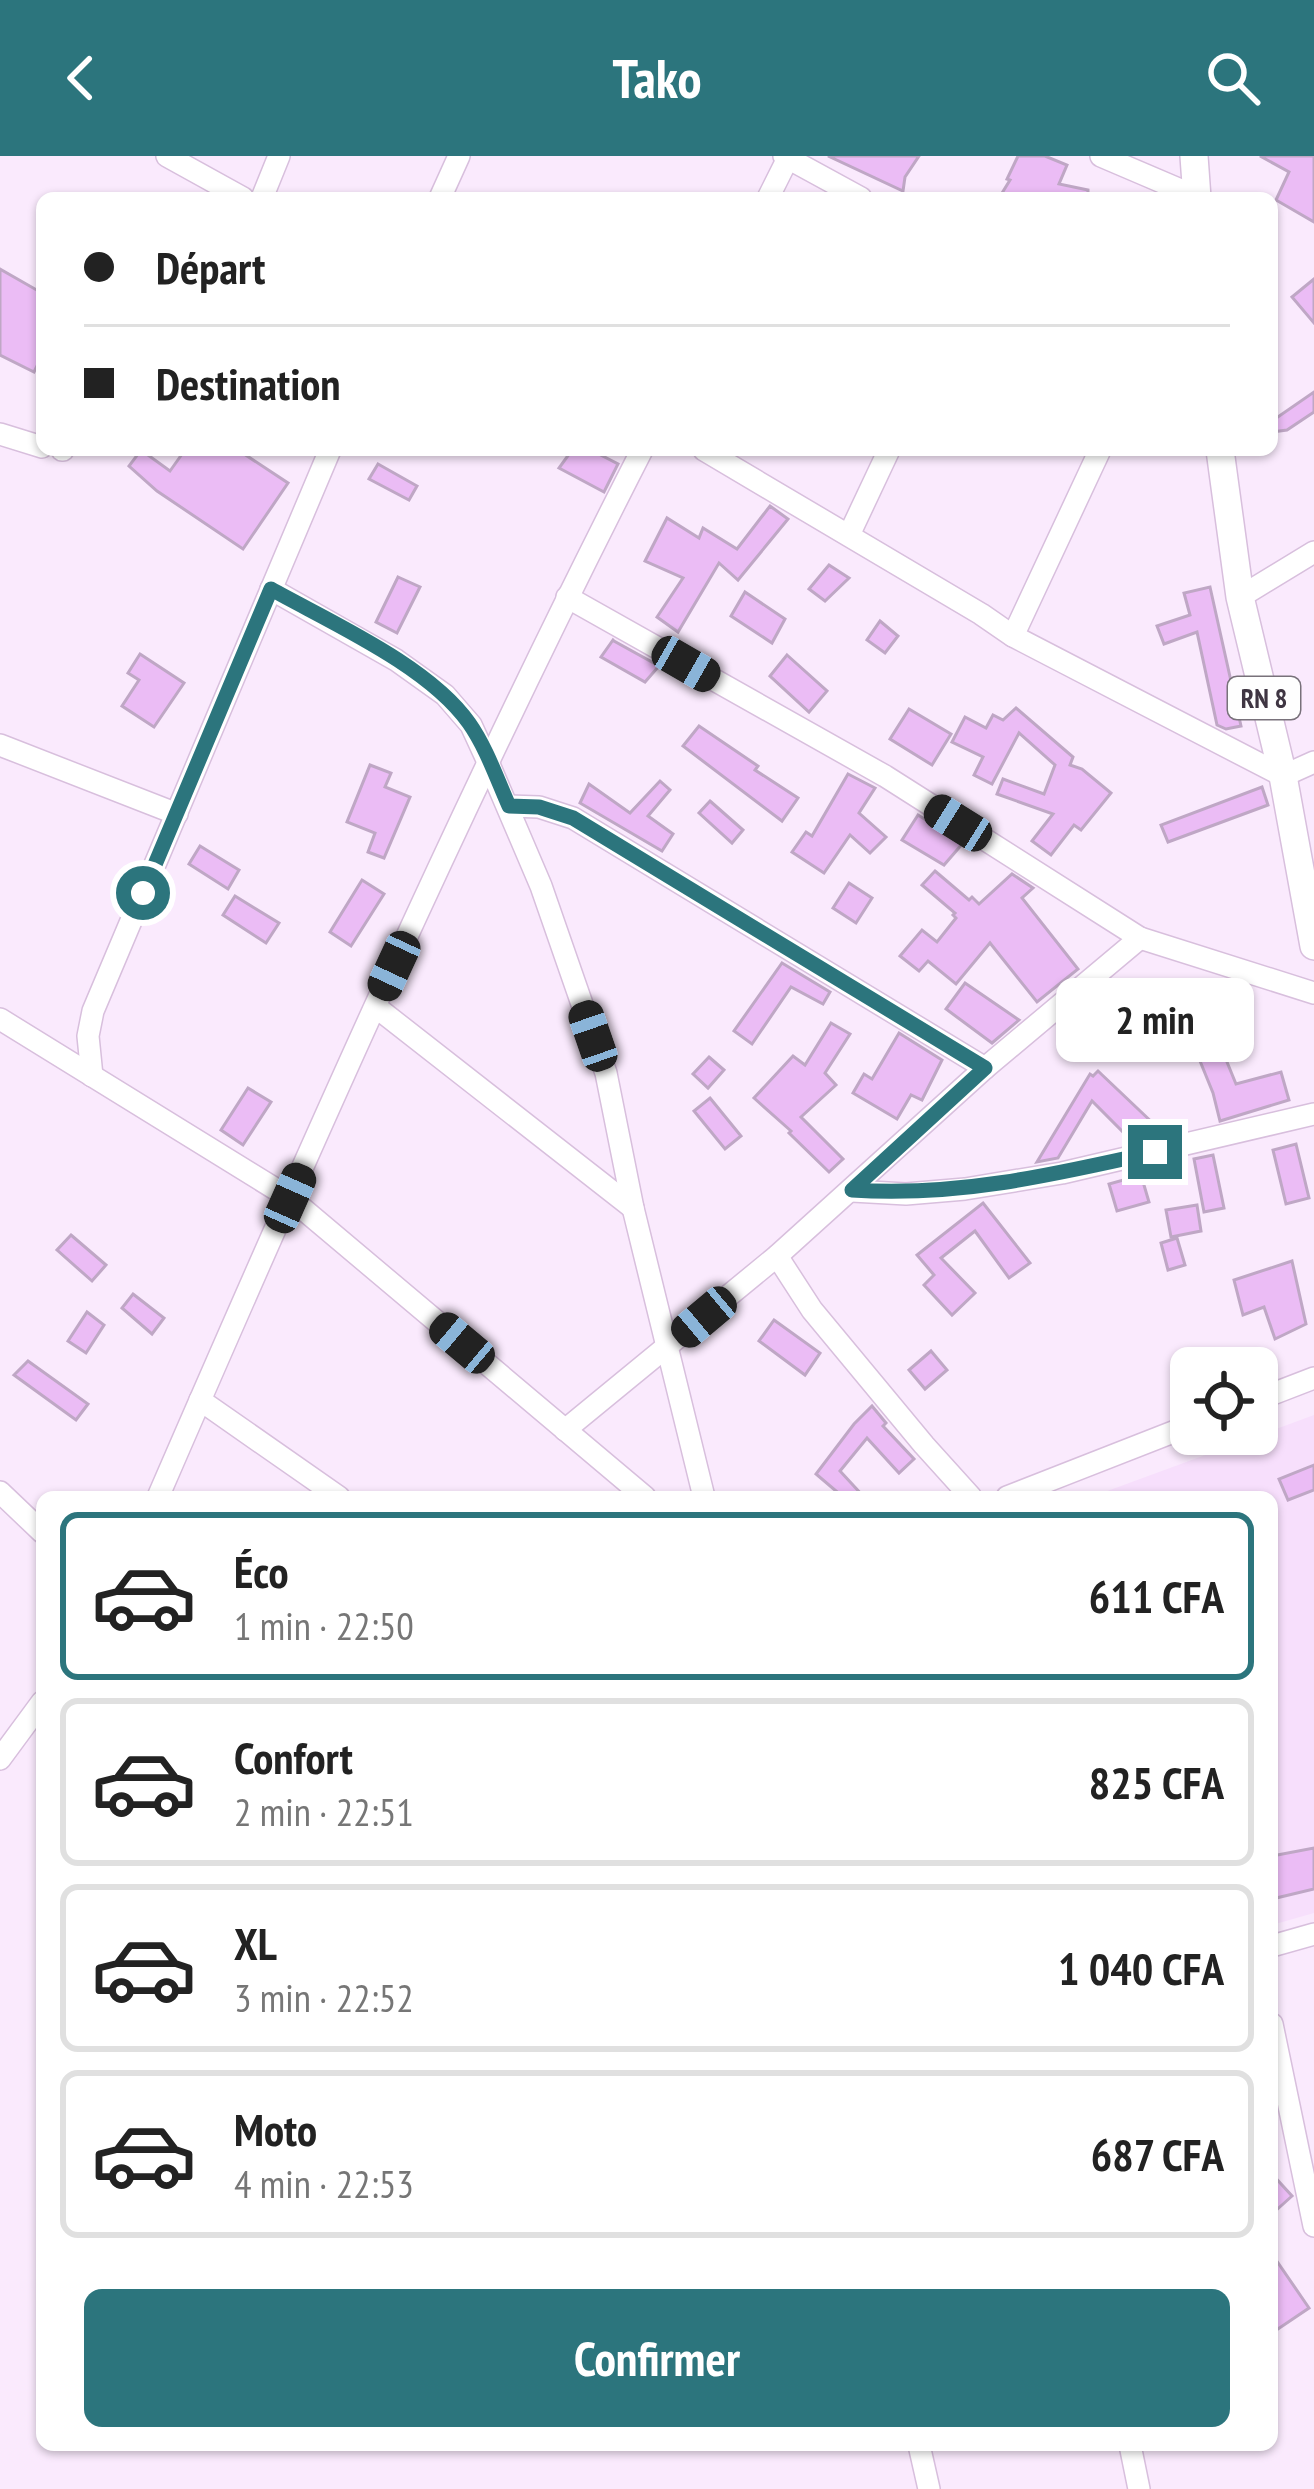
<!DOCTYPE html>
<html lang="fr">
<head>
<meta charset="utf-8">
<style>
  :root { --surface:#fff; --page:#f6f6f6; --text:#222; --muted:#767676; --line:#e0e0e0; --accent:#2c757d }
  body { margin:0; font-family:"PT Sans Narrow",sans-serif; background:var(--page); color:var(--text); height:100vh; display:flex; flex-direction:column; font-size:45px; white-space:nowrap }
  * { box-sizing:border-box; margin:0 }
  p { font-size:39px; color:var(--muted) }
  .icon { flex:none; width:66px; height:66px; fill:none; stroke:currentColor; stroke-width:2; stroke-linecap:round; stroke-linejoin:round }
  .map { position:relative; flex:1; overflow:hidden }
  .details { position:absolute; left:36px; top:1335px; width:1242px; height:960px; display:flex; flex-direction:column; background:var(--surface); border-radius:18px; box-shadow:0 3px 9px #0004 }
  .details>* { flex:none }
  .top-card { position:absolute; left:36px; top:36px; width:1242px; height:264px; border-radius:18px; box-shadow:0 3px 9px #0004; display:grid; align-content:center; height:264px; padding:0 48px; background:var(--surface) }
  .fabs { position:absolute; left:1170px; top:1191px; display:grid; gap:24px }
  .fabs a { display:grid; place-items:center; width:108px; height:108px; border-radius:18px; background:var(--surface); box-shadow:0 3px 9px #0004; font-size:60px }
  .end { position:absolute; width:54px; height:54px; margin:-27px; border:15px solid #2c757d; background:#fff; box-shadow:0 0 0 6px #fff }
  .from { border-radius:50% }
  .bubble { position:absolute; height:84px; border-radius:18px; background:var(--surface); box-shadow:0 3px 9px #0004; font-size:39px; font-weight:800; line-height:84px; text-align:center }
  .car { position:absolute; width:36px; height:72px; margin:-36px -18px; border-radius:15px; box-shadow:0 0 9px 3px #0007; background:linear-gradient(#222 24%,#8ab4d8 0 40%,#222 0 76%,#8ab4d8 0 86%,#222 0) }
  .top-card b { display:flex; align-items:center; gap:42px; height:114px; font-size:45px }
  .top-card b+b { border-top:3px solid var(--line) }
  .top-card i { width:30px; height:30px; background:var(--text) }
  ul { padding:21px 0 0; list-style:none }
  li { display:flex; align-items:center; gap:36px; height:168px; margin:0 24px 18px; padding:0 24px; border:6px solid var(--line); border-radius:18px }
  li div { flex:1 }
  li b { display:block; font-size:45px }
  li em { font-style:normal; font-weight:800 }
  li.active { border-color:var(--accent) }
  li>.icon { width:108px; height:108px; stroke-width:1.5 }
  .action { display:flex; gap:24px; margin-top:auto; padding:24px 48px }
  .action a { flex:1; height:138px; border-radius:18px; background:var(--accent); color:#fff; font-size:48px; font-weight:800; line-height:138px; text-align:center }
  header { display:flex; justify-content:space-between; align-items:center; height:156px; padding:0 48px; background:var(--accent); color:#fff; font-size:54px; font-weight:800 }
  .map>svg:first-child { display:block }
</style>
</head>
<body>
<header><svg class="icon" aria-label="back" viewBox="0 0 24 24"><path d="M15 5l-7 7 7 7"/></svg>Tako<svg class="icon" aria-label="search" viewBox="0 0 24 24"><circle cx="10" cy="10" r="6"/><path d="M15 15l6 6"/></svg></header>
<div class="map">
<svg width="1314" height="2333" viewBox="0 0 1314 2333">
  <rect width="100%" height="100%" fill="#faeafd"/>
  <!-- built -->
  <path fill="#f7dffc" d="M1314 1259V1757L1272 1769V1341H1091Z"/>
  <!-- building -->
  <g fill="#ebbcf5" stroke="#bfa7c5" stroke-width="3">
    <path d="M828 0H919L905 21 903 35Z"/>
    <path d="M1018 0H1045L1067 9 1059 28 1088 34V42H999L1010 24 1007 23Z"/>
    <path d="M1260 0H1314V66L1276 44 1289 16Z"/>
    <path d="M0 113 42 137V200L34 216 0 199Z"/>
    <path d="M1314 123V167L1292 141Z"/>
    <path d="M1314 236V256L1287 274 1272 276V265Z"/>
    <path d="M141 294 170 315 185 294H238L288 327 243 393 157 335 129 310Z"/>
    <path d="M572 294H591L618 308 604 336 559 312Z"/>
    <path d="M378 308 417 330 409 344 369 323Z"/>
    <path d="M770 350 788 363 738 424 719 407 678 476 657 461 683 422 645 405 667 362 699 382 703 372 737 393Z"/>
    <path d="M829 409 849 422 825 445 809 433Z"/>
    <path d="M398 421 420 431 397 477 376 466Z"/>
    <path d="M1210 431 1241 570 1226 573 1217 569 1197 476 1164 488 1157 470 1190 459 1184 437Z"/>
    <path d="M745 436 785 463 772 487 731 460Z"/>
    <path d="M880 465 898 480 885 497 867 484Z"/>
    <path d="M613 484 614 485 659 510 645 526 601 501Z"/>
    <path d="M140 498 184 527 154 571 122 550 139 524 128 517Z"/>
    <path d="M787 499 827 535 809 556 770 520Z"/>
    <path d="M1016 552 1073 601 1070 609 1082 613 1111 637 1081 674 1074 669 1051 699 1032 685 1053 658 997 638 1003 623 1044 638 1055 609 1019 577 992 628 974 619 983 601 952 586 965 561 986 572 993 559 1003 564Z"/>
    <path d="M909 553 951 578 932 609 890 583Z"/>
    <path d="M699 570 758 610 755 614 798 642 782 665 683 590Z"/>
    <path d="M370 609 391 617 385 631 410 641 384 702 368 696 375 677 347 666Z"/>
    <path d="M848 618 875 632 859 657 886 681 870 697 850 679 824 717 792 696 806 676 812 680Z"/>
    <path d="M660 625 670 634 648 660 673 678 662 695 580 647 589 628 630 657Z"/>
    <path d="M1262 631 1268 649 1168 686 1161 669Z"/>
    <path d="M710 645 743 674 732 687 699 657Z"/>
    <path d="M918 659 963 687 944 709 902 684Z"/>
    <path d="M200 690 239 714 228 733 189 708Z"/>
    <path d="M935 715 969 744 972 741 979 748 1012 718 1033 732 1022 742 1078 813 1037 846 990 787 956 828 928 805 919 815 900 800 922 774 937 786 956 762 953 759 955 757 922 729Z"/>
    <path d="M362 724 384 738 351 790 330 776Z"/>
    <path d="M849 727 872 742 856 767 833 752Z"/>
    <path d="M235 740 279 767 266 787 223 759Z"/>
    <path d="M782 807 830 836 823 848 791 831 752 888 734 875Z"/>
    <path d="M965 827 1019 864 992 887 946 853Z"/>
    <path d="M1200 840 1236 928 1281 916 1289 944 1220 965 1213 937 1187 873 1160 893 1145 874 1177 850Z"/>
    <path d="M831 867 850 878 825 917 836 929 801 961 843 1003 829 1016 789 977 791 975 754 942 793 900 805 909Z"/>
    <path d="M899 877 942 904 922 944 911 939 897 963 853 937 864 918 872 923Z"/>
    <path d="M709 901 724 914 708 932 693 918Z"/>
    <path d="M1098 915 1158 972 1149 981 1132 985 1092 945 1058 1002 1037 1006 1090 918 1093 920Z"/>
    <path d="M248 932 271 946 243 989 221 974Z"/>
    <path d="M710 942 741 980 725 993 694 955Z"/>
    <path d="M1296 988 1309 1042 1286 1048 1273 994Z"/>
    <path d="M1213 999 1224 1052 1204 1056 1194 1003Z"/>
    <path d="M1141 1019 1149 1046 1117 1055 1109 1028Z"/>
    <path d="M983 1047 1030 1107 1009 1122 975 1075 941 1102 975 1137 952 1159 924 1129 934 1119 917 1099Z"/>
    <path d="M1197 1049 1201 1075 1171 1081 1166 1054Z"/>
    <path d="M71 1079 106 1109 92 1125 57 1094Z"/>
    <path d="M1177 1082 1185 1109 1168 1114 1161 1087Z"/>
    <path d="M1292 1105 1306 1168 1275 1183 1264 1151 1243 1159 1234 1124Z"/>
    <path d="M133 1138 164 1162 152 1178 122 1152Z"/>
    <path d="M87 1156 104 1169 86 1197 68 1185Z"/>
    <path d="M774 1164 820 1197 805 1219 759 1185Z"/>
    <path d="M931 1195 947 1214 925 1233 909 1214Z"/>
    <path d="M28 1205 88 1248 76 1264 14 1219Z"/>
    <path d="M872 1250 886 1267 883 1270 914 1303 899 1317 867 1282 840 1315 864 1341H843L816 1318 854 1268Z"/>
    <path d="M1314 1309V1334L1288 1344 1279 1323Z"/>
    <path d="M1314 1692V1733L1272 1743V1700Z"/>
    <path d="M1272 2018 1292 2040 1272 2058Z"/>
    <path d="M1272 2098 1309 2152 1278 2173 1272 2164Z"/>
  </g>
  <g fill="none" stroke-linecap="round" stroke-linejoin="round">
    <defs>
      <g id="minor">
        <path d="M167 0 243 42"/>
        <path d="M784 0 861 42"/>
        <path d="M1101 0 1197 41"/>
        <path d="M262 42 279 0"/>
        <path d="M440 42 459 0"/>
        <path d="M768 42 789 0"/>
        <path d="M0 278 42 291"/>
        <path d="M62 294H63"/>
        <path d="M704 294 981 458 1013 480 1283 620 1314 606"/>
        <path d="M849 379 889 294"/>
        <path d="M271 433 396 504 445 539 471 569 488 606 541 730 606 917 633 1052 704 1341"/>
        <path d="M567 441 885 620 1140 782 1314 837"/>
        <path d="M1240 441 1314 396"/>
        <path d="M1013 480 1100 294"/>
        <path d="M0 589 177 658"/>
        <path d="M509 650 539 651 573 662 985 912"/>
        <path d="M376 851 633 1052"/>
        <path d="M0 863 290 1042 645 1341"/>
        <path d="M92 920 88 880 93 855 330 294"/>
        <path d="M852 1035 906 1038 965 1033 1062 1017 1314 958"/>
        <path d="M777 1100 812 1154 924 1289 971 1341"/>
        <path d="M200 1244 339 1341"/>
        <path d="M1257 1244 1314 1222"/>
        <path d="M565 1274 777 1100 985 912 1140 782"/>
        <path d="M0 1336 42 1376"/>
        <path d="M158 1341C311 988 467 636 642 294"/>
        <path d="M1007 1341 1191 1269"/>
        <path d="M0 1603 42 1546"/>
        <path d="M1272 1790 1314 1778"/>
        <path d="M1272 1868 1314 2070"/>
        <path d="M919 2289 929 2333"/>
        <path d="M1130 2289 1139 2333"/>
      </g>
      <g id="major">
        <path d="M1194 0 1197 42"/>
        <path d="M1220 294 1240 441 1283 620 1314 790"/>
      </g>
    </defs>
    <!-- minor casing -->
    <use href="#minor" stroke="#d8bfdd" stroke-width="24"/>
    <!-- major casing -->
    <use href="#major" stroke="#d8bfdd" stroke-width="30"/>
    <!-- minor -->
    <use href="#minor" stroke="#fff" stroke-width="21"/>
    <!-- major -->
    <use href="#major" stroke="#fff" stroke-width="27"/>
  </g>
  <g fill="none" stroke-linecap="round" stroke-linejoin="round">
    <!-- route -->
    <path stroke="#2c757d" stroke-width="15" d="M143 737 271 433C332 467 429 510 469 567 486 591 497 623 509 650L539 651 573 662 985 912 852 1034C957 1041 1053 1019 1155 996"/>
  </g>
  <g text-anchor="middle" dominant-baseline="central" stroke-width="12" stroke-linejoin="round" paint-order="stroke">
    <!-- shield labels -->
    <rect fill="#fefefe" stroke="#78717a" stroke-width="3" x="1228" y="521" width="72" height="42" rx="9"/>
    <g font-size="27" font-weight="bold" fill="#3f3542">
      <text x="1264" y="542">RN 8</text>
    </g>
  </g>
</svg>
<div class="fabs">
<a><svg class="icon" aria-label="locate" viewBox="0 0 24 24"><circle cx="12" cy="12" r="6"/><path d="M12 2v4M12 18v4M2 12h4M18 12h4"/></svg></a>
</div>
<i class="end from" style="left:143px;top:737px"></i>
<i class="end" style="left:1155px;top:996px"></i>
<div class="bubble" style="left:1056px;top:822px;width:198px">2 min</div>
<i class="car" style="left:686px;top:508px;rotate:120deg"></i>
<i class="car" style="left:958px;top:667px;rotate:302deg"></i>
<i class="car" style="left:394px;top:810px;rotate:205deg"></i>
<i class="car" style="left:593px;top:880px;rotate:341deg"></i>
<i class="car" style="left:290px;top:1042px;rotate:24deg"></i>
<i class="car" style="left:704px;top:1161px;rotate:230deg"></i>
<i class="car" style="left:462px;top:1187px;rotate:310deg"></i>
<div class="top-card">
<b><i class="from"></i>Départ</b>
<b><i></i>Destination</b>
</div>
<section class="details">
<ul>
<li class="active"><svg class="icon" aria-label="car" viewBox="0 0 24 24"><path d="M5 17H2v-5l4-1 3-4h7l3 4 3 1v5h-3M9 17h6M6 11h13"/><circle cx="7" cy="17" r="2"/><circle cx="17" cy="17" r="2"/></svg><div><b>Éco</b><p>1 min · 22:50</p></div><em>611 CFA</em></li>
<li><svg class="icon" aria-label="car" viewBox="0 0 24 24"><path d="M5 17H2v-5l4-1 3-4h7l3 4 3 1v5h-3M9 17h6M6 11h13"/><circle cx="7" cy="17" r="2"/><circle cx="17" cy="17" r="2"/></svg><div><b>Confort</b><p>2 min · 22:51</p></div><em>825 CFA</em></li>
<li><svg class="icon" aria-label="car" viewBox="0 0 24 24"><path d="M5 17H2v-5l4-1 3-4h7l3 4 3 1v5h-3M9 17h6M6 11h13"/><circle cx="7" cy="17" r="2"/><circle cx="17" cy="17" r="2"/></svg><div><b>XL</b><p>3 min · 22:52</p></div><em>1 040 CFA</em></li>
<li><svg class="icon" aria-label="car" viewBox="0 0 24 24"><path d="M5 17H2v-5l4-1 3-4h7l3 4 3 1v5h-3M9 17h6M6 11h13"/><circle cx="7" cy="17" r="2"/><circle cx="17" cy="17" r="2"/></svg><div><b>Moto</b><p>4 min · 22:53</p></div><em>687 CFA</em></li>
</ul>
<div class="action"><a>Confirmer</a></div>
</section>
</div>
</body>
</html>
